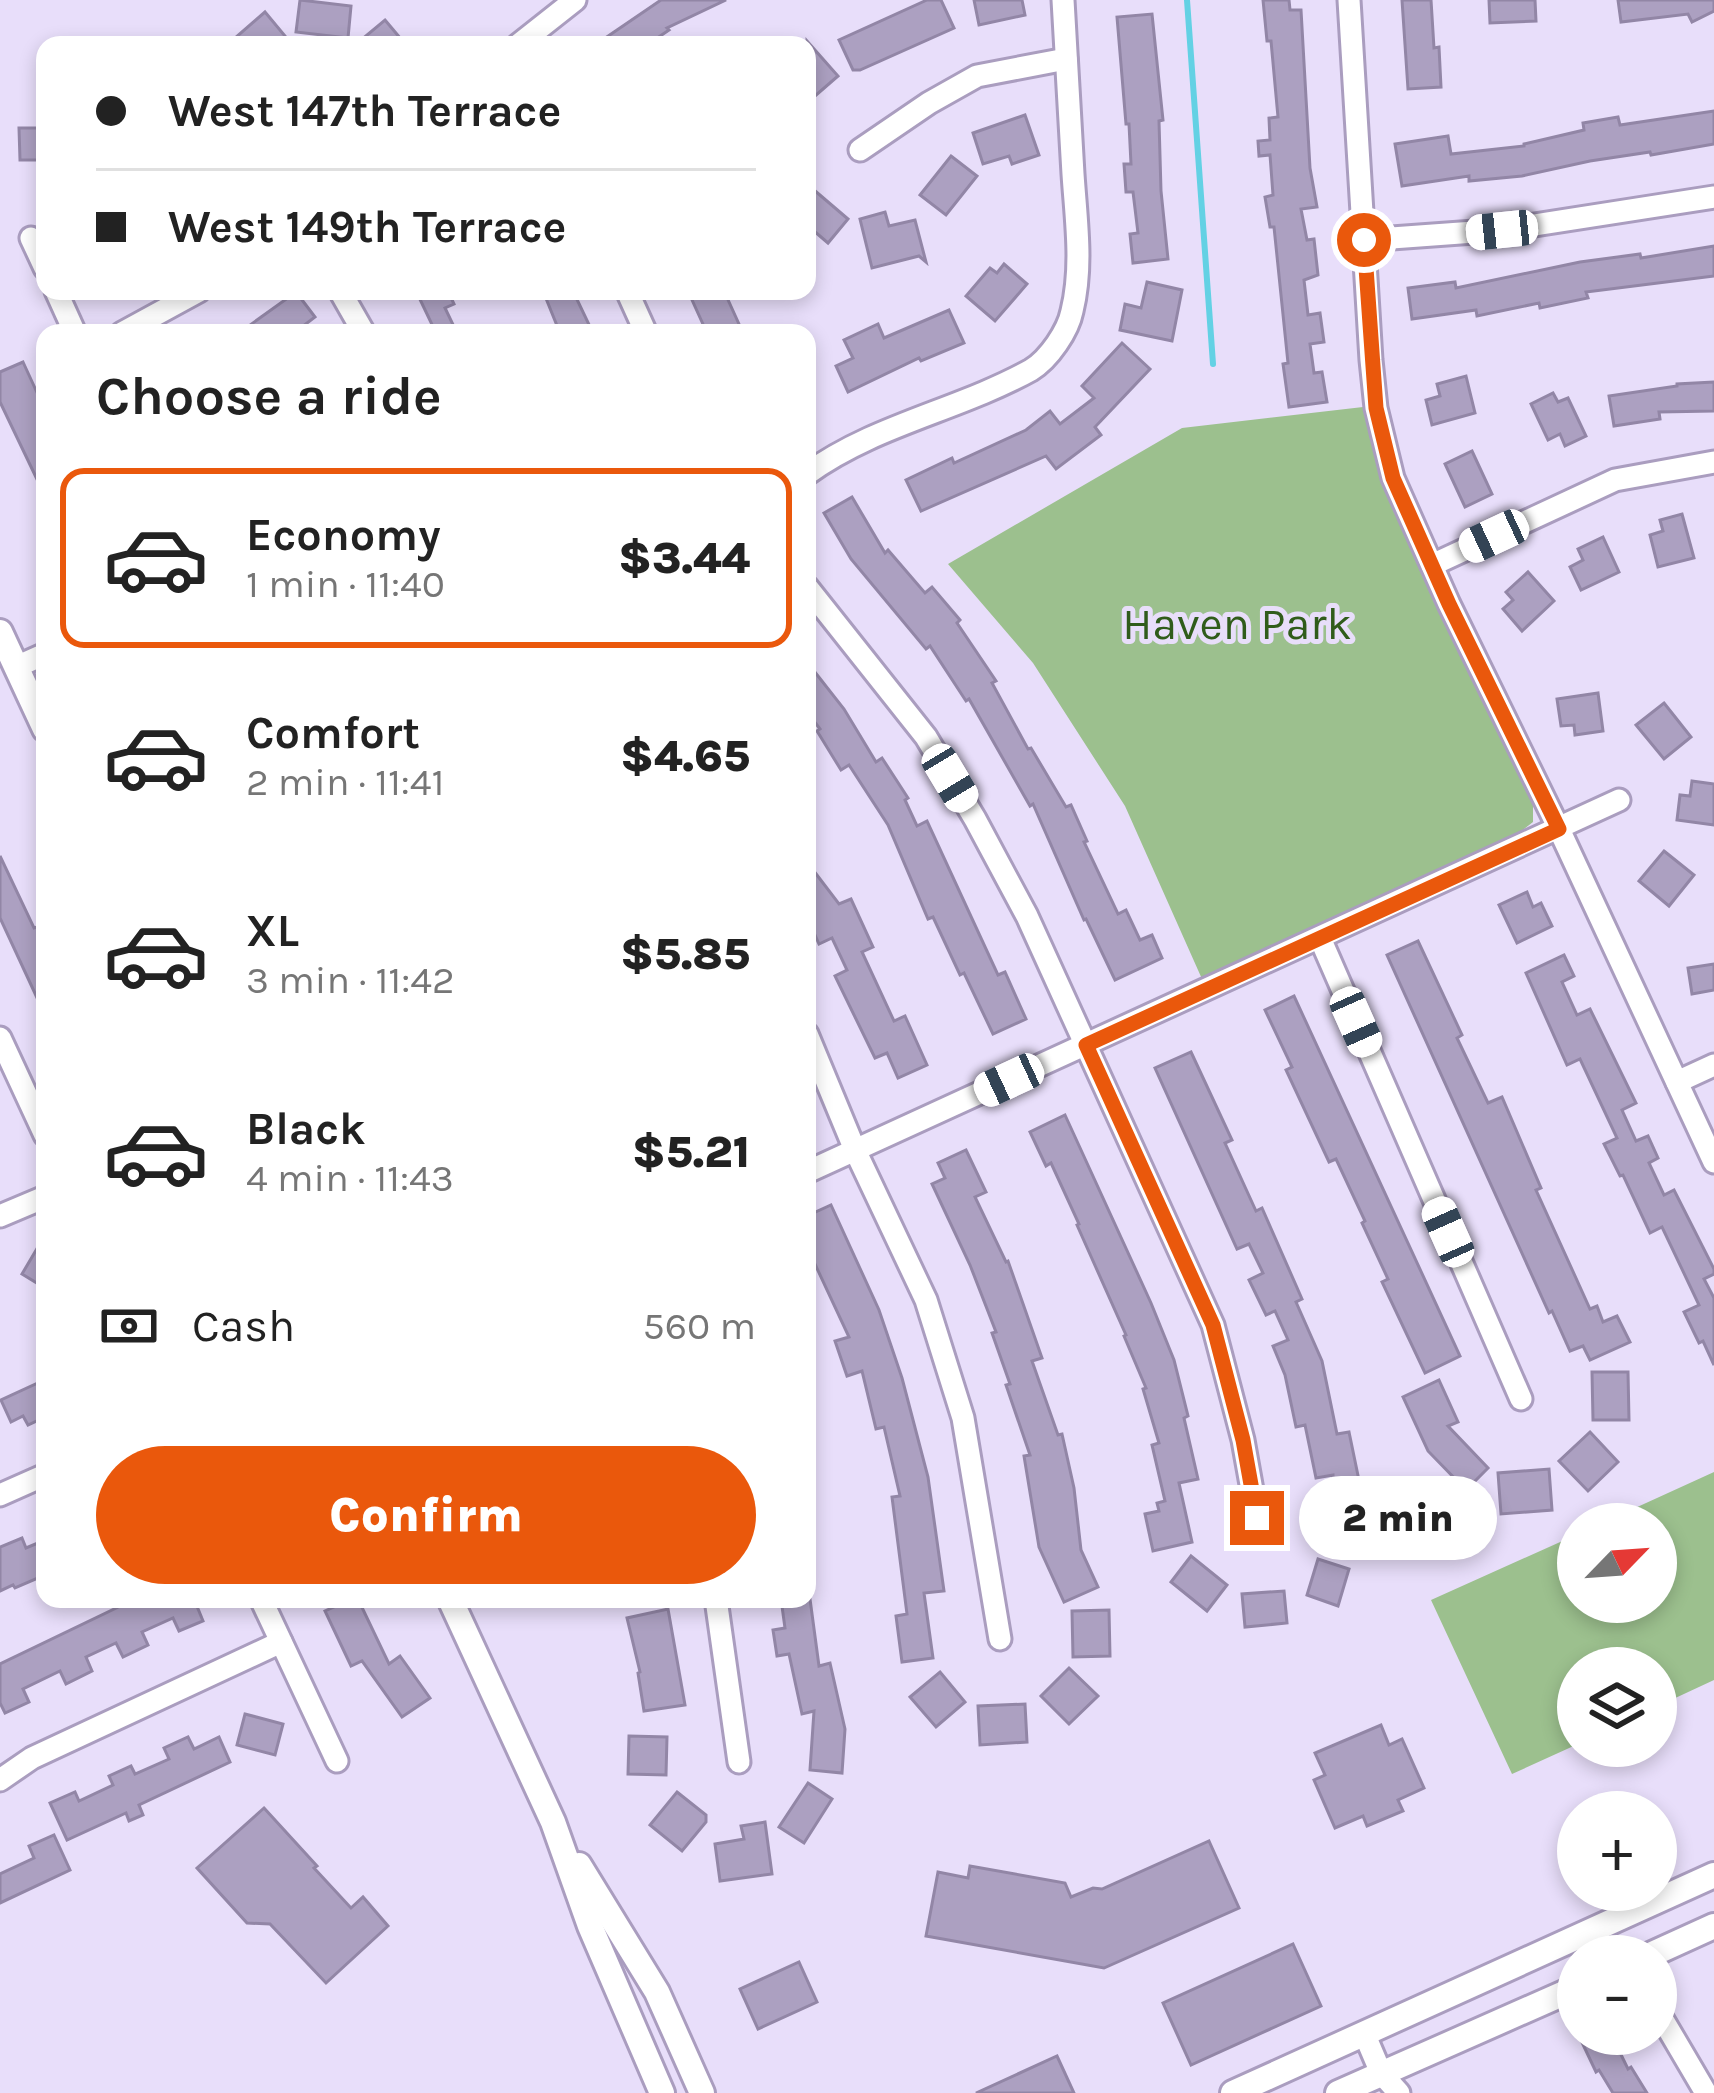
<!DOCTYPE html>
<html lang="en">
<head>
<meta charset="utf-8">
<style>
  :root { --surface:#fff; --page:#f2f2f2; --text:#222; --muted:#767676; --line:#e0e0e0; --accent:#ea580c }
  body { margin:0; font-family:Karla,sans-serif; background:var(--page); color:var(--text); height:100vh; display:flex; flex-direction:column; font-size:45px; white-space:nowrap }
  * { box-sizing:border-box; margin:0 }
  p { font-size:39px; color:var(--muted) }
  .icon { flex:none; width:66px; height:66px; fill:none; stroke:currentColor; stroke-width:2; stroke-linecap:round; stroke-linejoin:round }
  .map { position:relative; flex:1; overflow:hidden }
  .sheet { position:absolute; left:36px; top:324px; width:780px; height:1284px; display:flex; flex-direction:column; background:var(--surface); border-radius:24px; box-shadow:0 6px 18px #0003 }
  .sheet>* { flex:none }
  .hud { position:absolute; left:36px; top:36px; width:780px; height:264px; border-radius:24px; box-shadow:0 6px 18px #0003; display:grid; align-content:center; height:264px; padding:0 60px; background:var(--surface) }
  .needle { width:78px; rotate:65deg }
  .fabs { position:absolute; left:1557px; top:1503px; display:grid; gap:24px }
  .fabs a { display:grid; place-items:center; width:120px; height:120px; border-radius:50%; background:var(--surface); box-shadow:0 6px 18px #0003; font-size:60px }
  .end { position:absolute; width:54px; height:54px; margin:-27px; border:15px solid #ea580c; background:#fff; box-shadow:0 0 0 6px #fff }
  .from { border-radius:50% }
  .bubble { position:absolute; height:84px; border-radius:42px; background:var(--surface); box-shadow:0 6px 18px #0003; font-size:39px; font-weight:800; line-height:84px; text-align:center }
  .car { position:absolute; width:36px; height:72px; margin:-36px -18px; border-radius:15px; box-shadow:0 0 9px 3px #0007; background:linear-gradient(#fff 24%,#345 0 40%,#fff 0 76%,#345 0 86%,#fff 0) }
  .hud b { display:flex; align-items:center; gap:42px; height:114px; font-size:45px }
  .hud b+b { border-top:3px solid var(--line) }
  .hud i { width:30px; height:30px; background:var(--text) }
  ul { padding:0; list-style:none }
  li { display:flex; align-items:center; gap:36px; height:180px; margin:0 24px 18px; padding:0 36px; border:6px solid transparent; border-radius:24px }
  li div { flex:1 }
  li b { display:block; font-size:45px }
  li em { font-style:normal; font-weight:800 }
  li.on { border-color:var(--accent) }
  li>.icon { width:108px; height:108px; stroke-width:1.5 }
  h2 { padding:0 60px; font-size:54px; line-height:144px }
  .pay { display:flex; align-items:center; gap:30px; height:132px; padding:0 60px; font-size:45px }
  .pay p { margin-inline-start:auto }
  .button { display:flex; gap:24px; margin-top:auto; padding:24px 60px }
  .button a { flex:1; height:138px; border-radius:72px; background:var(--accent); color:#fff; font-size:48px; font-weight:800; line-height:138px; text-align:center }
  .map>svg:first-child { display:block }
</style>
</head>
<body>
<div class="map">
<svg width="1714" height="2093" viewBox="0 0 1714 2093">
  <rect width="100%" height="100%" fill="#e8defa"/>
  <!-- green -->
  <g fill="#9cc08e">
    <path d="M1363 407 1382 477 1533 804V822L1519 833 1202 979 1125 806 1033 663 948 564 1182 428Z"/>
    <path d="M1714 1472V1680L1656 1707V1668H1578V1744L1512 1774 1431 1600 1578 1534V1602H1656V1524H1600Z"/>
  </g>
  <g fill="none" stroke-linecap="round" stroke-linejoin="round">
    <!-- stream -->
    <path stroke="#63d1e4" stroke-width="6" d="M1187 0 1213 364"/>
  </g>
  <!-- building -->
  <g fill="#aca0c1" stroke="#9286a6" stroke-width="3">
    <path d="M300 0 351 6 348 38 296 32Z"/>
    <path d="M661 0H726L667 28 669 30 647 45H595Z"/>
    <path d="M927 0H941L954 28 860 70H853L839 40Z"/>
    <path d="M974 0H1022L1025 15 979 25Z"/>
    <path d="M1263 0H1289L1290 10H1301L1310 168 1317 207 1301 209 1307 240 1314 239 1318 275 1304 280 1308 315 1320 313 1324 342 1310 344 1314 373 1322 372 1327 402 1289 407 1283 364 1288 363 1274 227H1270L1265 197 1273 195 1270 155 1259 156 1258 141 1270 140 1269 118 1278 117 1271 41H1267Z"/>
    <path d="M1402 0H1431L1434 48 1439 47 1441 87 1408 89Z"/>
    <path d="M1489 0H1535L1536 21 1490 23Z"/>
    <path d="M1618 0H1714V11L1692 22 1688 14 1621 22Z"/>
    <path d="M265 12 285 36 274 45H227Z"/>
    <path d="M1152 14 1163 120 1159 121 1161 191 1168 259 1133 263 1130 234 1138 233 1133 192H1126L1124 164H1131L1129 124H1126L1117 17Z"/>
    <path d="M385 20 406 45H355Z"/>
    <path d="M807 41 838 76 807 103Z"/>
    <path d="M1714 111V144L1651 155 1650 152 1590 161 1522 176 1469 181V176L1402 186 1395 144 1448 136 1451 154 1524 146V144L1584 130 1583 123 1618 117 1620 125Z"/>
    <path d="M1025 115 1039 155 1012 164 1009 156 983 164 973 133Z"/>
    <path d="M19 128H45V160H20Z"/>
    <path d="M951 156 977 176 946 215 920 195Z"/>
    <path d="M807 184 848 219 828 243 807 225Z"/>
    <path d="M885 212 889 226 915 220 926 262 919 256 872 268 860 219Z"/>
    <path d="M1714 246V276L1586 292 1588 298 1540 308 1539 303 1477 316 1476 310 1412 319 1408 288 1455 282 1456 288 1580 262 1640 254 1641 258Z"/>
    <path d="M1004 264 1027 284 995 321 966 296 990 268 997 273Z"/>
    <path d="M1147 282 1182 290 1172 341 1120 330 1125 304 1141 308Z"/>
    <path d="M416 291H448L454 304 445 308 457 333H436Z"/>
    <path d="M543 291H573L593 333H560Z"/>
    <path d="M688 291H724L743 333H707Z"/>
    <path d="M296 292 315 317 294 333H239Z"/>
    <path d="M949 310 964 343 921 361 919 358 848 392 836 366 853 358 844 340 878 324 884 338Z"/>
    <path d="M1122 343 1150 369 1095 427 1101 435 1056 469 1046 456 921 511 906 480 952 458 954 463 1026 430 1050 411 1060 424 1094 398 1082 386Z"/>
    <path d="M23 362 45 410V496L0 402V372Z"/>
    <path d="M1466 376 1475 413 1432 425 1426 400 1440 396 1437 384Z"/>
    <path d="M1714 382V411L1659 412 1660 419 1614 426 1609 396 1677 386V384Z"/>
    <path d="M1553 393 1558 402 1568 398 1586 436 1565 446 1560 434 1548 440 1531 404Z"/>
    <path d="M1472 451 1492 494 1465 507 1445 464Z"/>
    <path d="M852 497 885 553 888 550 925 593 932 587 960 620 957 623 996 681 992 683 1028 749 1031 748 1066 807 1071 805 1087 841 1084 842 1118 914 1126 910 1140 940 1152 935 1162 958 1115 980 1086 919 1084 920 1033 804 1030 806 969 699 966 701 930 646 926 649 851 559 824 513Z"/>
    <path d="M1682 514 1694 558 1658 567 1650 535 1663 531 1660 520Z"/>
    <path d="M1603 537 1619 572 1581 590 1570 567 1583 560 1578 549Z"/>
    <path d="M1528 572 1554 601 1522 631 1503 609 1513 600 1506 592Z"/>
    <path d="M807 662 844 709 876 762 882 758 908 798 905 800 917 826 927 821 998 975 1005 972 1026 1019 993 1034 964 973 960 975 933 917 928 919 888 825 849 765 841 770 817 731 820 729 807 712Z"/>
    <path d="M1598 693 1603 731 1575 735 1574 725 1561 726 1557 699Z"/>
    <path d="M1664 703 1691 737 1664 759 1636 725Z"/>
    <path d="M1692 781 1714 784V825L1677 820 1680 795 1690 796Z"/>
    <path d="M1664 851 1694 875 1669 906 1639 881Z"/>
    <path d="M0 856 34 928 37 927 45 945V1015L0 918Z"/>
    <path d="M807 862 839 904 851 899 873 947 862 952 894 1021 905 1016 927 1065 898 1078 887 1053 875 1058 835 976 847 970 832 938 819 944 807 917Z"/>
    <path d="M1527 892 1533 907 1541 903 1552 926 1517 943 1499 905Z"/>
    <path d="M1418 941 1462 1035 1457 1038 1488 1103 1502 1097 1541 1188 1536 1190 1590 1309 1597 1306 1603 1322 1617 1316 1630 1342 1590 1360 1583 1346 1570 1351 1552 1311 1549 1313 1387 955Z"/>
    <path d="M1564 955 1574 976 1562 982 1577 1015 1590 1009 1636 1103 1622 1110 1636 1141 1648 1136 1658 1158 1649 1163 1664 1195 1674 1190 1714 1269V1274L1704 1279 1714 1298V1365L1703 1341 1699 1343 1684 1312 1699 1305 1662 1227 1650 1233 1623 1175 1620 1176 1604 1144 1617 1138 1580 1059 1567 1065 1526 973Z"/>
    <path d="M1714 964V990L1692 994 1688 968Z"/>
    <path d="M1294 996 1460 1356 1425 1373 1382 1282 1388 1279 1362 1223 1365 1221 1336 1159 1329 1162 1286 1070 1292 1067 1265 1010Z"/>
    <path d="M1191 1052 1232 1140 1225 1143 1256 1211 1262 1208 1302 1299 1296 1302 1322 1361 1337 1434 1349 1432 1361 1490H1369L1371 1544 1336 1545 1333 1475 1316 1478 1305 1425 1296 1427 1285 1375 1273 1346 1288 1340 1275 1311 1266 1315 1249 1280 1263 1273 1249 1244 1237 1249 1155 1068Z"/>
    <path d="M1065 1115 1151 1303 1174 1360 1188 1416 1184 1418 1198 1479 1179 1483 1192 1542 1153 1551 1145 1514 1159 1511 1157 1503 1165 1501 1152 1445 1159 1443 1143 1389 1146 1388 1124 1336 1126 1335 1077 1225 1079 1224 1051 1163 1046 1166 1030 1132Z"/>
    <path d="M966 1150 986 1192 975 1197 1006 1262 1008 1261 1042 1358 1032 1361 1058 1435 1062 1434 1074 1488 1081 1550 1098 1587 1064 1602 1039 1547 1024 1456 1030 1455 1006 1385 1010 1384 992 1333 996 1332 970 1265 932 1184 945 1178 938 1163Z"/>
    <path d="M831 1205 879 1310 902 1378 928 1477 944 1591 924 1593 933 1658 902 1662 896 1616 907 1614 892 1497 900 1496 884 1427 876 1429 862 1371 847 1376 835 1341 849 1337 807 1247V1216Z"/>
    <path d="M45 1235V1288L22 1274Z"/>
    <path d="M1592 1372H1628L1629 1420H1593Z"/>
    <path d="M1439 1380 1458 1422 1448 1426 1488 1468 1466 1490 1428 1451 1403 1397Z"/>
    <path d="M40 1382 45 1394V1417L28 1425 23 1416 11 1422 1 1400Z"/>
    <path d="M1590 1432 1618 1462 1588 1491 1559 1461Z"/>
    <path d="M1549 1469 1552 1510 1501 1514 1498 1473Z"/>
    <path d="M22 1538 26 1548 45 1540V1575L15 1588 13 1585 0 1591V1547Z"/>
    <path d="M1191 1556 1227 1585 1207 1611 1171 1582Z"/>
    <path d="M1318 1559 1349 1569 1338 1606 1307 1595Z"/>
    <path d="M1284 1591 1287 1623 1245 1627 1242 1594Z"/>
    <path d="M135 1599H194L203 1621 179 1631 173 1618 142 1632 148 1645 123 1657 116 1643 86 1657 92 1671 66 1684 60 1671 23 1689 29 1702 5 1713 0 1703V1664Z"/>
    <path d="M352 1599H358L389 1664 400 1656 430 1698 402 1717 362 1661 351 1666 325 1611Z"/>
    <path d="M781 1599H810L819 1666 830 1663 845 1729 842 1773 810 1770 814 1711 802 1714 789 1654 777 1656 773 1630 785 1628Z"/>
    <path d="M668 1609 685 1705 644 1711 638 1673 640 1672 627 1618Z"/>
    <path d="M1109 1610 1110 1656 1073 1657 1072 1611Z"/>
    <path d="M1069 1668 1098 1696 1069 1724 1041 1696Z"/>
    <path d="M940 1672 965 1702 936 1727 910 1697Z"/>
    <path d="M1025 1704 1027 1742 980 1745 978 1706Z"/>
    <path d="M245 1714 283 1724 275 1755 237 1745Z"/>
    <path d="M1381 1725 1389 1745 1402 1739 1424 1788 1398 1800 1403 1811 1367 1826 1363 1816 1335 1828 1314 1780 1325 1775 1315 1753Z"/>
    <path d="M629 1736 667 1737 666 1775 628 1774Z"/>
    <path d="M188 1737 194 1749 219 1737 230 1762 139 1805 143 1815 129 1821 126 1813 67 1840 50 1803 75 1792 79 1801 113 1785 109 1776 131 1766 135 1774 169 1759 164 1748Z"/>
    <path d="M808 1783 832 1799 804 1843 779 1827Z"/>
    <path d="M677 1792 706 1815V1822L682 1851 650 1825Z"/>
    <path d="M264 1808 317 1866 314 1868 351 1908 363 1897 388 1926 326 1983 270 1924 247 1923 197 1868Z"/>
    <path d="M765 1822 772 1874 720 1881 715 1844 744 1839 741 1826Z"/>
    <path d="M54 1835 70 1870 0 1903V1874L34 1858 29 1846Z"/>
    <path d="M1209 1841 1239 1908 1104 1968 926 1936 938 1872 968 1878 970 1866 1065 1883 1071 1897 1093 1888 1102 1889Z"/>
    <path d="M1293 1944 1321 2006 1191 2065 1163 2003Z"/>
    <path d="M799 1962 817 2002 758 2029 740 1989Z"/>
    <path d="M1578 2034H1611L1628 2069 1631 2067 1647 2093H1613L1599 2070 1596 2072Z"/>
    <path d="M1057 2056 1074 2093H976Z"/>
  </g>
  <g fill="none" stroke-linecap="round" stroke-linejoin="round">
    <defs>
      <g id="minor">
        <path d="M1349 0 1371 360 1376 408 1393 478 1449 604 1559 829 1714 1162"/>
        <path d="M518 45 575 0"/>
        <path d="M860 150 929 103 977 76 1066 59"/>
        <path d="M31 238 45 268"/>
        <path d="M1364 240 1502 230 1714 197"/>
        <path d="M56 291 75 333"/>
        <path d="M340 291 364 333"/>
        <path d="M627 291 646 333"/>
        <path d="M122 333 199 291"/>
        <path d="M807 474C874 425 959 410 1031 370 1049 359 1068 331 1072 311 1083 266 1076 220 1073 174 1070 116 1066 58 1063 0"/>
        <path d="M1432 565 1615 480 1714 462"/>
        <path d="M807 587 926 737 975 819 1027 916 1213 1325 1243 1440 1257 1518"/>
        <path d="M16 667 45 654"/>
        <path d="M1320 938 1521 1399"/>
        <path d="M807 1034 855 1150 926 1300 963 1418 1000 1639"/>
        <path d="M0 1038 45 1135"/>
        <path d="M1677 1082 1714 1065"/>
        <path d="M807 1172 1619 800"/>
        <path d="M0 1216 45 1197"/>
        <path d="M0 1495 45 1475"/>
        <path d="M261 1599 337 1761"/>
        <path d="M716 1599 739 1762"/>
        <path d="M0 1780 32 1758 281 1642"/>
        <path d="M1656 2008 1706 2093"/>
        <path d="M1364 2033 1381 2073 1399 2093"/>
      </g>
      <g id="major">
        <path d="M0 632 45 729"/>
        <path d="M450 1599 553 1822 590 1926 662 2093"/>
        <path d="M579 1865 657 1992 702 2093"/>
        <path d="M1648 1956 1714 1926"/>
        <path d="M1233 2093 1714 1875"/>
        <path d="M1338 2093 1578 1987"/>
      </g>
    </defs>
    <!-- minor casing -->
    <use href="#minor" stroke="#aa9dbf" stroke-width="27"/>
    <!-- major casing -->
    <use href="#major" stroke="#aa9dbf" stroke-width="30"/>
    <!-- minor -->
    <use href="#minor" stroke="#fff" stroke-width="21"/>
    <!-- major -->
    <use href="#major" stroke="#fff" stroke-width="24"/>
  </g>
  <g fill="none" stroke-linecap="round" stroke-linejoin="round">
    <!-- route -->
    <path stroke="#ea580c" stroke-width="15" d="M1257 1518 1243 1440 1213 1325 1086 1045 1559 829 1449 604 1393 478 1376 408 1364 240"/>
  </g>
  <g text-anchor="middle" dominant-baseline="central" stroke-width="10" stroke-linejoin="round" paint-order="stroke">
    <!-- park labels -->
    <g font-size="45" fill="#305c1b" stroke="#e8defa">
      <text x="1237" y="624">Haven Park</text>
    </g>
  </g>
</svg>
<div class="fabs">
<a><svg class="needle" viewBox="-14 -14 28 28"><path d="M0-13l5 13h-10z" fill="#e53935"/><path d="M0 13l5-13h-10z" fill="#767676"/></svg></a>
<a><svg class="icon" aria-label="layers" viewBox="0 0 24 24"><path d="M12 4l9 5-9 5-9-5zM3 14l9 5 9-5"/></svg></a>
<a>+</a>
<a>−</a>
</div>
<i class="end from" style="left:1364px;top:240px"></i>
<i class="end" style="left:1257px;top:1518px"></i>
<div class="bubble" style="left:1299px;top:1476px;width:198px">2 min</div>
<i class="car" style="left:1502px;top:230px;rotate:264deg"></i>
<i class="car" style="left:1494px;top:536px;rotate:245deg"></i>
<i class="car" style="left:950px;top:778px;rotate:149deg"></i>
<i class="car" style="left:1356px;top:1022px;rotate:156deg"></i>
<i class="car" style="left:1009px;top:1080px;rotate:245deg"></i>
<i class="car" style="left:1448px;top:1232px;rotate:336deg"></i>
<div class="hud">
<b><i class="from"></i>West 147th Terrace</b>
<b><i></i>West 149th Terrace</b>
</div>
<section class="sheet">
<h2>Choose a ride</h2>
<ul>
<li class="on"><svg class="icon" aria-label="car" viewBox="0 0 24 24"><path d="M5 17H2v-5l4-1 3-4h7l3 4 3 1v5h-3M9 17h6M6 11h13"/><circle cx="7" cy="17" r="2"/><circle cx="17" cy="17" r="2"/></svg><div><b>Economy</b><p>1 min · 11:40</p></div><em>$3.44</em></li>
<li><svg class="icon" aria-label="car" viewBox="0 0 24 24"><path d="M5 17H2v-5l4-1 3-4h7l3 4 3 1v5h-3M9 17h6M6 11h13"/><circle cx="7" cy="17" r="2"/><circle cx="17" cy="17" r="2"/></svg><div><b>Comfort</b><p>2 min · 11:41</p></div><em>$4.65</em></li>
<li><svg class="icon" aria-label="car" viewBox="0 0 24 24"><path d="M5 17H2v-5l4-1 3-4h7l3 4 3 1v5h-3M9 17h6M6 11h13"/><circle cx="7" cy="17" r="2"/><circle cx="17" cy="17" r="2"/></svg><div><b>XL</b><p>3 min · 11:42</p></div><em>$5.85</em></li>
<li><svg class="icon" aria-label="car" viewBox="0 0 24 24"><path d="M5 17H2v-5l4-1 3-4h7l3 4 3 1v5h-3M9 17h6M6 11h13"/><circle cx="7" cy="17" r="2"/><circle cx="17" cy="17" r="2"/></svg><div><b>Black</b><p>4 min · 11:43</p></div><em>$5.21</em></li>
</ul>
<div class="pay"><svg class="icon" aria-label="cash" viewBox="0 0 24 24"><path d="M3 7h18v10H3z"/><circle cx="12" cy="12" r="2"/></svg>Cash<p>560 m</p></div>
<div class="button"><a>Confirm</a></div>
</section>
</div>
</body>
</html>
